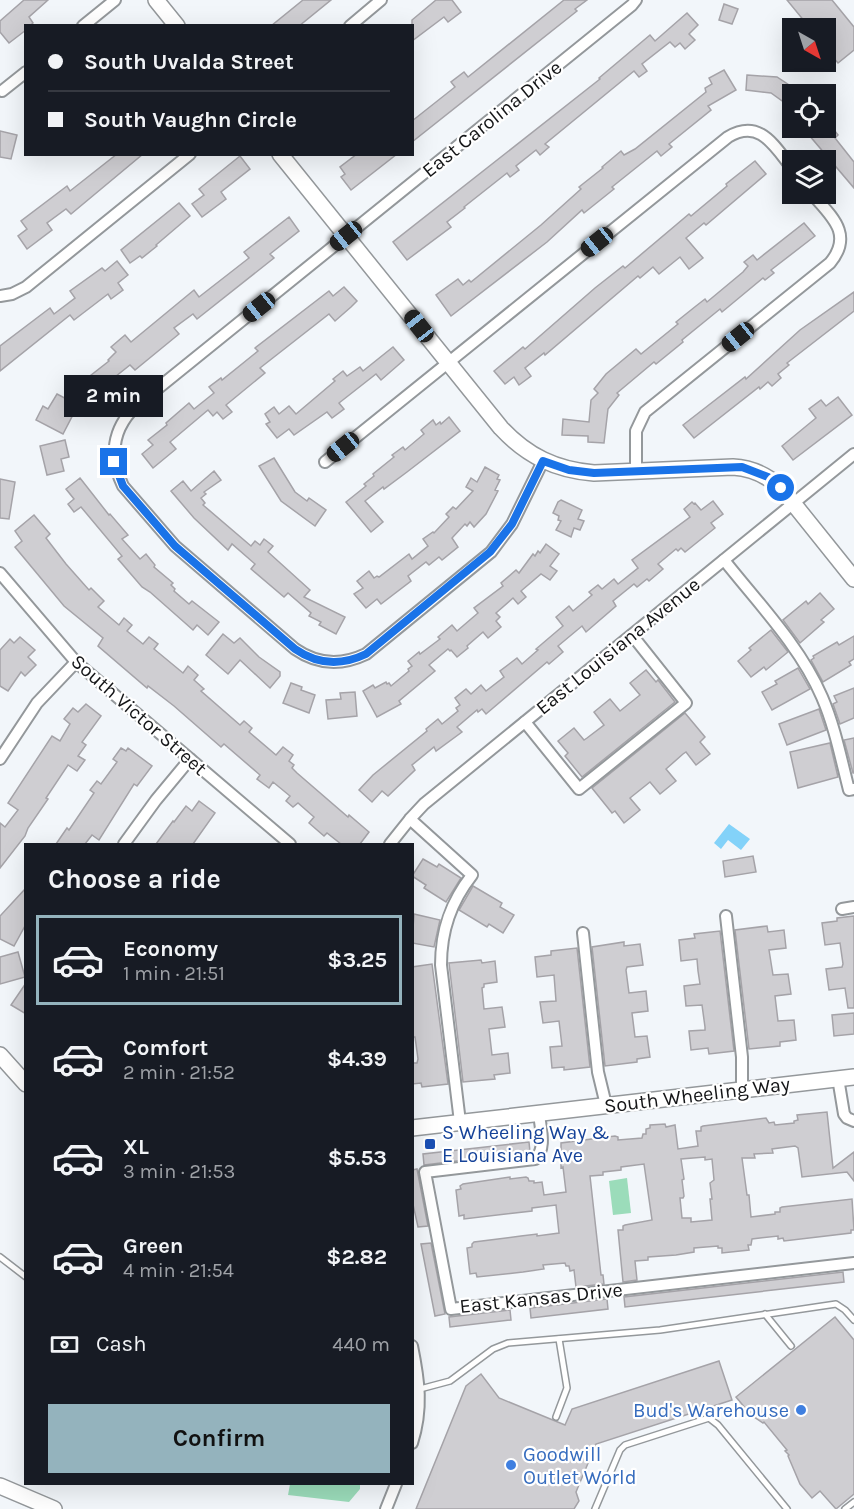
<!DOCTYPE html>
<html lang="en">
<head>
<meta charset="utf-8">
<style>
  :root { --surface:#171b24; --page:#242831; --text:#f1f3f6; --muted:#9ea1a6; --line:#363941; --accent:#94b3bd }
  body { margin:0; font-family:Karla,sans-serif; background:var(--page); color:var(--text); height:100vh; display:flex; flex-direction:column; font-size:22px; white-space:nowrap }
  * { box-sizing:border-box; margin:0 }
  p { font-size:20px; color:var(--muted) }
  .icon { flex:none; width:33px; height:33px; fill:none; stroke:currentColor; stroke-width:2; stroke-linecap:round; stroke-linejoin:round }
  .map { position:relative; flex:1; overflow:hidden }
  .panel { position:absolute; left:24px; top:843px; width:390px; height:642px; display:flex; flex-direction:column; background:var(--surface); border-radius:0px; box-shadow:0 6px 24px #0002 }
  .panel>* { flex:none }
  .banner { position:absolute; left:24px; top:24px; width:390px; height:132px; border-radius:0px; box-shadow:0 6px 24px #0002; display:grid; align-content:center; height:132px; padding:0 24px; background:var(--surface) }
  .needle { width:39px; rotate:141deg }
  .buttons { position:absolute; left:782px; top:18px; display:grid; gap:12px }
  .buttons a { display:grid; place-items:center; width:54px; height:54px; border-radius:0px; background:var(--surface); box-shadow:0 6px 24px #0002; font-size:30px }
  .end { position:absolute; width:27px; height:27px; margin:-14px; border:8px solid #1a73e8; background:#fff; box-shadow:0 0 0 3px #fff }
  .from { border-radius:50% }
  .bubble { position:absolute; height:42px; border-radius:0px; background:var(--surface); box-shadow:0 6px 24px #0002; font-size:20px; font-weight:700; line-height:42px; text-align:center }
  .car { position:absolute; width:18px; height:36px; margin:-18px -9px; border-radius:8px; box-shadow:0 0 4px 2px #0007; background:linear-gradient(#222 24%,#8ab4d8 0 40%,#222 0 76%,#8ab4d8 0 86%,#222 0) }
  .banner b { display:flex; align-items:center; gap:21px; height:57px; font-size:22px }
  .banner b+b { border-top:2px solid var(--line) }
  .banner i { width:15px; height:15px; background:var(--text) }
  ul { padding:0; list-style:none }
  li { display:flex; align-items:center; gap:18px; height:90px; margin:0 12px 9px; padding:0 12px; border:3px solid transparent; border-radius:0px }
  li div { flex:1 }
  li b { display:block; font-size:22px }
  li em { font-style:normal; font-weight:700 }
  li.active { border-color:var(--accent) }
  li>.icon { width:54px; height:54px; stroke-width:1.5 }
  h2 { padding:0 24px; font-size:27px; line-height:72px }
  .pay { display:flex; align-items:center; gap:15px; height:66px; padding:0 24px; font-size:22px }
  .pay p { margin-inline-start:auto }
  .primary-button { display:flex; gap:12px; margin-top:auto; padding:12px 24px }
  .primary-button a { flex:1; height:69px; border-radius:0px; background:var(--accent); color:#111; font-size:24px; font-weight:700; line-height:69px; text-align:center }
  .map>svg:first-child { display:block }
</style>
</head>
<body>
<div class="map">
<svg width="854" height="1509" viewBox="0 0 854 1509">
  <rect width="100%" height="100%" fill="#f2f6fa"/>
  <!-- green -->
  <g fill="#9bdcba">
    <path d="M627 1178 631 1213 613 1215 609 1181Z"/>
    <path d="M290 1484H360V1489L349 1502 288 1495Z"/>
  </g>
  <!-- water -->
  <path fill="#83d2f9" d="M729 824 750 839 741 850 728 840 721 849 714 843Z"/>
  <!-- building -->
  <g fill="#cfced2" stroke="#a5a3a8" stroke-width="1.5" fill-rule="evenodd">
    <path d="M24 0H48L29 17 33 23 30 26H26V30L9 43 0 32V21Z"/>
    <path d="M303 0H331L299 26H271Z"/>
    <path d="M436 0H452L461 12 448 22 444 17 412 41V20Z"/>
    <path d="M564 0H587L575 9 577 11 412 142V121L455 87 451 82 464 72 468 77Z"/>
    <path d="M787 0H832L854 27V50L838 63 825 48V28H810Z"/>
    <path d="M724 4 738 9 732 24 719 20Z"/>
    <path d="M687 13 698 25 689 34 695 40 685 49 680 43 675 47 670 42 642 64 647 71 639 77 634 71 545 144 549 147 540 155 536 150 516 166 519 170 510 177 507 173 464 207 465 208 447 222 451 227 407 260 393 242 600 79 599 78 650 35 655 41Z"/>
    <path d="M724 70 736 90 708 106 711 110 669 144 672 147 661 156 657 151 612 187 614 189 584 213 582 210 547 242 451 316 436 295 458 279 463 285 469 280 471 282 541 225 581 189 579 187 603 168 602 167 621 151 624 155 635 149 706 92 705 88 712 84 709 78Z"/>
    <path d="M747 75 777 77 792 87V108L771 93 746 90Z"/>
    <path d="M831 126 838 135 835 138 854 162V188L803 128 827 129Z"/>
    <path d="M0 131 17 135 11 159 0 157Z"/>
    <path d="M117 154H143L71 214 66 209 47 223 52 230 27 249 18 236 27 229 21 221 67 186 70 191Z"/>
    <path d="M357 154H397L351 190 341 177 345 174 340 167Z"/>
    <path d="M240 156 250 169 221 192 226 199 202 217 192 204 204 195 199 189Z"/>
    <path d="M755 161 766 174 706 225 704 223 686 238 703 258 689 269 680 257 659 274 653 267 640 278 638 276 545 355 544 353 525 368 531 376 519 385 514 377 505 384 494 371 523 347 525 349 595 288 623 266 625 268 689 214 691 216 727 186 726 184Z"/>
    <path d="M179 203 190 216 156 245 157 246 142 258 140 256 130 263 121 250Z"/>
    <path d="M289 217 299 231 270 254 274 258 197 319 193 314 174 328 179 334 135 370 130 365 86 400 76 387 109 361 108 360 116 352 111 347 125 335 131 342 194 290 199 297 249 258 244 252Z"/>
    <path d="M804 223 815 236 771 270 774 273 765 280 763 278 722 312 720 309 682 340 683 342 656 364 654 362 617 393 619 395 608 409 604 443 588 442V436L562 435 563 419 589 422 591 400 598 393 594 389 606 374 636 349 641 354 678 324 676 322 696 306 705 299 707 302 743 272 748 266 744 262 753 255 757 260Z"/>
    <path d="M117 261 128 275 118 283 123 290 111 299 108 294 74 320 70 315 0 371V346L50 308 54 314 75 298 70 291 102 268 105 271Z"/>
    <path d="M344 287 357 301 351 307 335 321 329 314 260 368 265 373 226 405 232 412 223 419 217 412 213 416 208 410 170 442 176 449 153 468 142 454 153 445 148 440 167 425 166 423 189 403 194 409 214 393 209 387 221 378 222 380 258 351 255 348 329 291 333 296Z"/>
    <path d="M854 292V311L787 363 789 365 778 374 781 378 772 386 768 382 760 389 759 387 694 438 683 425 745 377 746 379 800 330Z"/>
    <path d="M393 347 404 360 381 380 376 374 339 403 344 409 332 418 327 412 294 435 289 429 277 438 266 424 270 422 265 414 274 407 279 414 289 406 296 414 335 381 333 379 343 371 347 376 360 367 363 371Z"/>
    <path d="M57 394 78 405 63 434 36 420 43 406 48 409Z"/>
    <path d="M838 397 852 415 793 460 782 446 816 418 809 409 821 400 826 406Z"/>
    <path d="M449 417 460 431 407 472 384 489 383 487 365 501 383 522 371 532 346 502 366 486 364 484 374 476 373 474 394 457 392 455 403 447 405 450 424 434 421 430 433 420 436 425 440 422 441 424Z"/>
    <path d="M65 440 69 457 61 459 64 471 47 475 40 446Z"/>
    <path d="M274 458 295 492 307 501 309 498 326 510 315 526 281 501 259 466Z"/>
    <path d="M485 467 499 475 497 479 500 480 495 490 498 491 486 514 474 527 470 522 467 526 465 524 452 538 458 547 442 560 439 557 429 565 426 562 408 576 411 581 381 604 377 599 366 608 354 594 363 588 357 581 369 571 374 578 377 576 379 577 409 554 412 559 428 546 423 539 433 532 434 533 449 517 446 514 453 507 456 509 473 491 466 487 471 478 477 482Z"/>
    <path d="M214 471 221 480 204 492 206 494 201 498 205 503 203 505 251 546 255 541 260 545 264 539 273 546 268 552 310 590 304 597 345 617 336 634 319 625 321 622 309 616 311 613 288 593 284 597 251 569 255 564 232 544 228 550 194 518 171 491 183 481 191 491Z"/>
    <path d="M80 478 109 515 110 514 128 535 122 539 140 559 146 554 155 565 154 567 173 583 171 585 175 589 174 591 189 604 192 601 219 622 208 635 197 625 193 630 150 592 142 587 118 559 122 556 81 507 74 512 68 504 74 499 66 489Z"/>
    <path d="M0 479 15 482 9 519 0 518Z"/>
    <path d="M561 500 582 510 578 519 584 521 580 530 574 528 571 537 556 530 561 521 558 520 559 516 553 513 558 502Z"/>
    <path d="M713 501 723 514 711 523 715 528 685 552 681 548 678 551 676 549 658 564 663 569 649 581 647 579 637 587 634 584 613 601 616 606 586 632 582 626 558 646 563 652 549 664 547 662 486 714 482 709 478 712 477 710 457 727 462 732 436 751 434 747 412 765 415 770 388 796 382 791 372 802 359 790 373 775 427 731 426 729 438 719 442 724 458 711 456 708 460 705 455 698 466 689 471 694 481 685 486 691 504 677 500 671 517 658 522 664 538 650 536 649 563 626 556 617 569 606 573 611 592 595 589 592 598 585 602 589 614 579 618 584 638 568 632 560 690 517 684 509 692 502 694 504 695 503 701 510Z"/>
    <path d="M34 515 50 534 46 538 66 564 89 590 91 588 104 601 98 607 119 625 124 618 132 625 127 631 143 644 149 637 158 644 154 649 183 673 188 666 198 675 194 680 204 689 201 691 240 725 244 721 252 728 249 732 276 755 283 747 293 755 289 761 294 765 292 768 297 773 348 817 349 815 369 832 360 844H341L327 833 324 836 309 823 314 817 298 803 293 807 286 801 290 796 273 782 269 788 257 779 260 775 224 744 221 747 174 706 148 686 147 688 98 646 103 638 64 606 15 547 22 541 15 531Z"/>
    <path d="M546 544 559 554 550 566 557 571 550 580 541 574 521 591 526 597 518 604 513 598 496 613 500 617 496 621 501 627 488 638 483 632 467 646 468 648 457 657 451 650 450 651 448 649 429 665 435 671 399 701 401 704 377 717 363 691 373 685 375 688 386 682 387 684 389 683 391 686 409 671 408 669 412 666 408 661 419 652 420 654 440 639 438 637 452 625 457 631 478 613 474 608 503 586 501 583 516 570 519 573 533 554 535 556 538 551 540 553Z"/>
    <path d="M820 593 834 609 821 620 824 622 800 643 783 620 806 601 808 604Z"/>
    <path d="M771 630 788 652 766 670 764 667 751 677 738 661 751 650 749 648Z"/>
    <path d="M223 634 234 643 240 638 259 657 280 672V676L270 688 240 660 228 674 206 655Z"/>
    <path d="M854 636V659L849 662 851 665 823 682 811 660 814 658 813 656 837 642 839 645Z"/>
    <path d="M20 637 35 650 28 657 36 665 25 676 21 672 8 691 0 686V650L10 639 14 643Z"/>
    <path d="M798 668 810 689 772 710 762 692 777 684 775 681Z"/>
    <path d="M646 670 656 682 658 680 675 702 582 777 565 756 568 753 558 741 574 728 584 740 587 738 604 725 594 712 610 699 620 711 640 695 630 683Z"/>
    <path d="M291 683 302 687 301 690 315 695 309 713 283 703Z"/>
    <path d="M854 688V718L840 724 833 704 837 702 834 696Z"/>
    <path d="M355 692 357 716 328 719 326 700 341 699 340 693Z"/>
    <path d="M86 704 101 716 82 742 86 745 78 756 85 760 77 771 68 765 46 798 48 799 28 828 25 836 0 868V823L5 827 18 810 8 803 52 736 60 741 70 724 64 719 73 708 78 712Z"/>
    <path d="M819 709 826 730 787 745 779 724Z"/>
    <path d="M685 713 705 737 700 742 710 754 696 765 686 752 683 754 666 769 676 781 660 794 650 782 630 798 640 810 624 823 615 811 612 813 592 788Z"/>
    <path d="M854 738V773H853L844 740Z"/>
    <path d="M830 743 838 777 798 788 790 752Z"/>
    <path d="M121 748 126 751 128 748 152 766 137 786 134 784 99 840 92 835 85 844H56L67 828 69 830 94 793 90 790 97 781 101 784 117 762 113 759Z"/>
    <path d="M199 801 215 813 193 844H156L173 821 174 822 186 806 192 811Z"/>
    <path d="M753 856 756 872 725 877 723 861Z"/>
    <path d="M423 859 437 867 439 864 461 878 446 902 424 888 426 885 412 876Z"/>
    <path d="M473 886 502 903 500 907 514 915 503 933 489 924 487 927 459 910Z"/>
    <path d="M26 888V924L14 946 0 939V916Z"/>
    <path d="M414 914 440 920 434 947 412 943Z"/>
    <path d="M854 916V1008H848L845 988 829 990 826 969 842 967 843 964 840 943 825 945 822 923 837 921V918Z"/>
    <path d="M767 926 768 932 784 930 786 948 769 950 773 975 788 974 791 994 775 996 778 1021 794 1020 796 1040 780 1042V1046L749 1049 735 930Z"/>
    <path d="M720 931 734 1051 709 1054 708 1048 691 1050 689 1031 705 1030V1027L702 1005 686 1006 684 986 700 984 698 971 697 959 681 961 679 940 695 938 694 934Z"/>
    <path d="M624 942V946L640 944 643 965 627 967 626 970 629 993 646 991 648 1011 632 1013 635 1037 647 1036 650 1057 637 1059V1062L605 1066 592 947Z"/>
    <path d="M577 948 590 1067 564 1070V1067L552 1068 550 1047 562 1046 559 1021 543 1023 540 1002 556 1001 554 975 537 977 535 957 551 955V951Z"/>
    <path d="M18 952 25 977 0 984V957Z"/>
    <path d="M481 960 482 963 495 961 497 982 484 984V987L482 988 484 1009 502 1007 505 1027 489 1029 492 1055 508 1053 510 1073 494 1075 495 1079 463 1082 449 963Z"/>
    <path d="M432 964 448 1084 422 1087 421 1083 412 1084V1063H417L418 1059 415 1037H412V967Z"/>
    <path d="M26 983V1014L11 1005Z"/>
    <path d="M854 1013V1034L834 1036 832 1015Z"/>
    <path d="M827 1112 833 1168 854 1152V1181L847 1172 802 1177 798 1148 795 1146 772 1149 773 1153 754 1154 755 1158H742L747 1195H749L751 1217 775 1214V1212H780V1208L782 1207 852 1199 854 1230H851V1233L784 1241 783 1238 778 1239V1236L752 1239 751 1245H748L749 1250 722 1253V1248H718V1246L694 1248V1252L676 1255 648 1257V1260L635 1261 637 1280 623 1282 618 1230H623V1226L625 1225 652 1220 644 1164 621 1167V1170L603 1172V1175L590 1176 601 1275H603L604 1284 576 1287 574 1270 570 1271 569 1266H566L565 1263 543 1265 544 1269 523 1272 477 1277 476 1273 470 1274 467 1248 472 1247V1244L474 1242 521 1236 537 1234V1236L559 1233 556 1205 532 1208V1211L464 1219V1215L459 1216 456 1190 461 1189 460 1186 463 1184 510 1177V1179L526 1177 528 1178 529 1181H534V1183L542 1182 544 1195 566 1192 563 1167 561 1168V1143L615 1136 618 1137V1140L642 1138 643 1134H646V1129L650 1128V1125L665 1124 666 1127 675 1125 678 1149 698 1146 696 1131H701V1127L703 1126 766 1118 769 1123 774 1122 775 1125 794 1123V1121L798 1120 797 1115ZM705 1157V1160L712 1159 714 1180 710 1183 712 1199H710L712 1220 691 1222V1218H682L680 1198H683L684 1196 682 1180 684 1179 681 1159Z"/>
    <path d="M529 1142 530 1152 424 1165 423 1154Z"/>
    <path d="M417 1169 428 1226 418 1227 412 1200V1170Z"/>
    <path d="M431 1243 445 1314 435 1316 421 1244Z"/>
    <path d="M843 1272 844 1282 625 1307 624 1297Z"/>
    <path d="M607 1299 608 1309 531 1318 530 1308Z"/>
    <path d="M510 1310 511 1320 450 1327 449 1317Z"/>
    <path d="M835 1317 854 1340V1494L836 1509 820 1491 812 1498 800 1484 788 1456 789 1455 785 1451 787 1450 764 1422 763 1423 751 1415 736 1397Z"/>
    <path d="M719 1361 732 1400 596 1444 576 1492 579 1501 574 1509H416L466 1386 481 1374 499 1398 565 1425 572 1409Z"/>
  </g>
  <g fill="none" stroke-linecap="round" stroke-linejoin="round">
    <defs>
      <g id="lane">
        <path d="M0 1257 26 1277"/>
        <path d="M765 1314 791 1346"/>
        <path d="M420 1389 450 1381 493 1349 508 1343 660 1330 836 1304 845 1310 854 1320"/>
        <path d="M556 1417 567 1388 559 1339"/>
        <path d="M595 1509 620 1450 625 1445 709 1418 718 1425 787 1509"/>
        <path d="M845 1509 854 1502"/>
      </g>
      <g id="street">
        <path d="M83 26 115 0"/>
        <path d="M350 26 381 0"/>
        <path d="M2 91 26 72"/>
        <path d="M0 296 12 294 26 287 190 154"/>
        <path d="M543 461 512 524 491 552 366 654C341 666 318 665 295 649L175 546 123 486C109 457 112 429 136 406L632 5 636 0"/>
        <path d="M325 462 728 137C760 118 774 146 792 168"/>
        <path d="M636 471V431L645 412 830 263C854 234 831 216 812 194"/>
        <path d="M724 560C758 603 800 646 822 697 835 727 841 759 849 790L854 789"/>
        <path d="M0 573 76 662 290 844"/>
        <path d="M525 722 579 789 686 703 632 635"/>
        <path d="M0 759 37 703 76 662"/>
        <path d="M410 819 472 875C451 902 441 930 441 965L460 1122"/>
        <path d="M124 844 156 800 190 759"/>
        <path d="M390 844 410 819 424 804 854 454"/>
        <path d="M842 909 854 907"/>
        <path d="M726 916 742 1057V1089"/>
        <path d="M583 933 598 1072 606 1105"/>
        <path d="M838 1078 844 1114 847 1118 854 1121"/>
        <path d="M539 1113C540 1127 547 1149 535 1159L425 1172 451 1309 854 1263"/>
        <path d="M412 1346C419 1380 423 1409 412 1443"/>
        <path d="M386 1509 396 1484"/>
      </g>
      <g id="secondary">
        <path d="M156 0 177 26"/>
        <path d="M280 154 501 428C527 456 556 470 594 473L733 467C752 468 767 475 781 488L854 579"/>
        <path d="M0 1055 26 1084"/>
        <path d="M412 1128 854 1077"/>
        <path d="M0 1486 54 1509"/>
      </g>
    </defs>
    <!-- lane casing -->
    <use href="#lane" stroke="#94989b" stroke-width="8"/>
    <!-- street casing -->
    <use href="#street" stroke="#94989b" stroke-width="14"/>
    <!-- secondary casing -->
    <use href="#secondary" stroke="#94989b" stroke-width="18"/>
    <!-- lane -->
    <use href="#lane" stroke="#fff" stroke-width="5"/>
    <!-- street -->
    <use href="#street" stroke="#fff" stroke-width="10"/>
    <!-- secondary -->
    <use href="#secondary" stroke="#fff" stroke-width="15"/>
  </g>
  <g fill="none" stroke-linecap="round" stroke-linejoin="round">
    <!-- route -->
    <path stroke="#1a73e8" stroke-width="8" d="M114 462 123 486 175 546 295 649C318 665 341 666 366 654L490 552 512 524 543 461 569 470 594 473 742 467 768 477 781 488"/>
  </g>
  <!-- markers -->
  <rect fill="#1a4fb4" stroke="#fff" stroke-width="2" x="424" y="1138" width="12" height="12" rx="3"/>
  <g fill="#3f7fe0" stroke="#fff" stroke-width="2">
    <circle cx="801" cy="1410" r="6"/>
    <circle cx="511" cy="1465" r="6"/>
  </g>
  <g text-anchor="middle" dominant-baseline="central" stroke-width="4.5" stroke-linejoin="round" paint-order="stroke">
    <!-- street labels -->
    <g font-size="20" fill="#141517" stroke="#fff">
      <text transform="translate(492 119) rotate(-39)">East Carolina Drive</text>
      <text transform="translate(618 646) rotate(-39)">East Louisiana Avenue</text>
      <text transform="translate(139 715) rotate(41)">South Victor Street</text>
      <text transform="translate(697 1095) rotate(-7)">South Wheeling Way</text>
      <text transform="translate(541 1298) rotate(-6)">East Kansas Drive</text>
    </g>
    <!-- transit labels -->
    <g font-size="20" fill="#164399" stroke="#fff" text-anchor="start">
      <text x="442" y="1132">S Wheeling Way &amp;<tspan x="442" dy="23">E Louisiana Ave</tspan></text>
    </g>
    <!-- shop labels -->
    <g font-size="20" fill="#366cbe" stroke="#fff" text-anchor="end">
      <text x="789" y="1410">Bud's Warehouse</text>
      <text x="523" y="1454" text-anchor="start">Goodwill<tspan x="523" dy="23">Outlet World</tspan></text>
    </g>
  </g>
</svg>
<div class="buttons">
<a><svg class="needle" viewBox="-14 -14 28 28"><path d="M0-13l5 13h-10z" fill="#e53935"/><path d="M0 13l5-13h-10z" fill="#9ea1a6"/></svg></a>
<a><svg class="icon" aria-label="locate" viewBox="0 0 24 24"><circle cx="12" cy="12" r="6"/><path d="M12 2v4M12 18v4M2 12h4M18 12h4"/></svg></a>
<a><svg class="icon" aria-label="layers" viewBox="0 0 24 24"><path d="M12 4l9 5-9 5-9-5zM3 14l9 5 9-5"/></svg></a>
</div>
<i class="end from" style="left:781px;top:488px"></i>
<i class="end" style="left:114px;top:462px"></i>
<div class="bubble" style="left:64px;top:375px;width:99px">2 min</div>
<i class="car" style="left:346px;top:236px;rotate:231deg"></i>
<i class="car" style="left:597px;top:242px;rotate:231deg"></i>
<i class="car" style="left:259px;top:307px;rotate:231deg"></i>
<i class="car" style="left:419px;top:326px;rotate:322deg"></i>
<i class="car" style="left:738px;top:337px;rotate:231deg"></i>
<i class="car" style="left:343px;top:447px;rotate:231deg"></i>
<div class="banner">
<b><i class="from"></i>South Uvalda Street</b>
<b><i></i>South Vaughn Circle</b>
</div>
<section class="panel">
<h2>Choose a ride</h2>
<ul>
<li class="active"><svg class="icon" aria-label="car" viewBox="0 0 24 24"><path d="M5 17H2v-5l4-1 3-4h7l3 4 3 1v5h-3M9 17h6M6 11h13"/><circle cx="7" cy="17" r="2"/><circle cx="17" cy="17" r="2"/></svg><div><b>Economy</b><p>1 min · 21:51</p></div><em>$3.25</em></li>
<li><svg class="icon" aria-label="car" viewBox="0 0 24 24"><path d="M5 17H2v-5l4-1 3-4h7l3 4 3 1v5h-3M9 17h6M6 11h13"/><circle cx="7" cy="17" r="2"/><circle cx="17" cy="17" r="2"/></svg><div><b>Comfort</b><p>2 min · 21:52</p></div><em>$4.39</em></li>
<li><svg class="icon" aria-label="car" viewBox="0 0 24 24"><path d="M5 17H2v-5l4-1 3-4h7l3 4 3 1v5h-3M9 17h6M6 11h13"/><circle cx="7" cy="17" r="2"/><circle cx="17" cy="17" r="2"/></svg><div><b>XL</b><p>3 min · 21:53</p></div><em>$5.53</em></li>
<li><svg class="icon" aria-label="car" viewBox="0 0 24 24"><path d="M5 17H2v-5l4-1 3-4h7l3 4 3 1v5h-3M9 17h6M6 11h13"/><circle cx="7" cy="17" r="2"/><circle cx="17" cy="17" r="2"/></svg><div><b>Green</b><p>4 min · 21:54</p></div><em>$2.82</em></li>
</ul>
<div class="pay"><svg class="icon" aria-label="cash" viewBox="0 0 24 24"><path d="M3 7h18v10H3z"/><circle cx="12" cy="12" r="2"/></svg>Cash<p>440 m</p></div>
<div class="primary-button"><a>Confirm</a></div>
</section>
</div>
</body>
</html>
